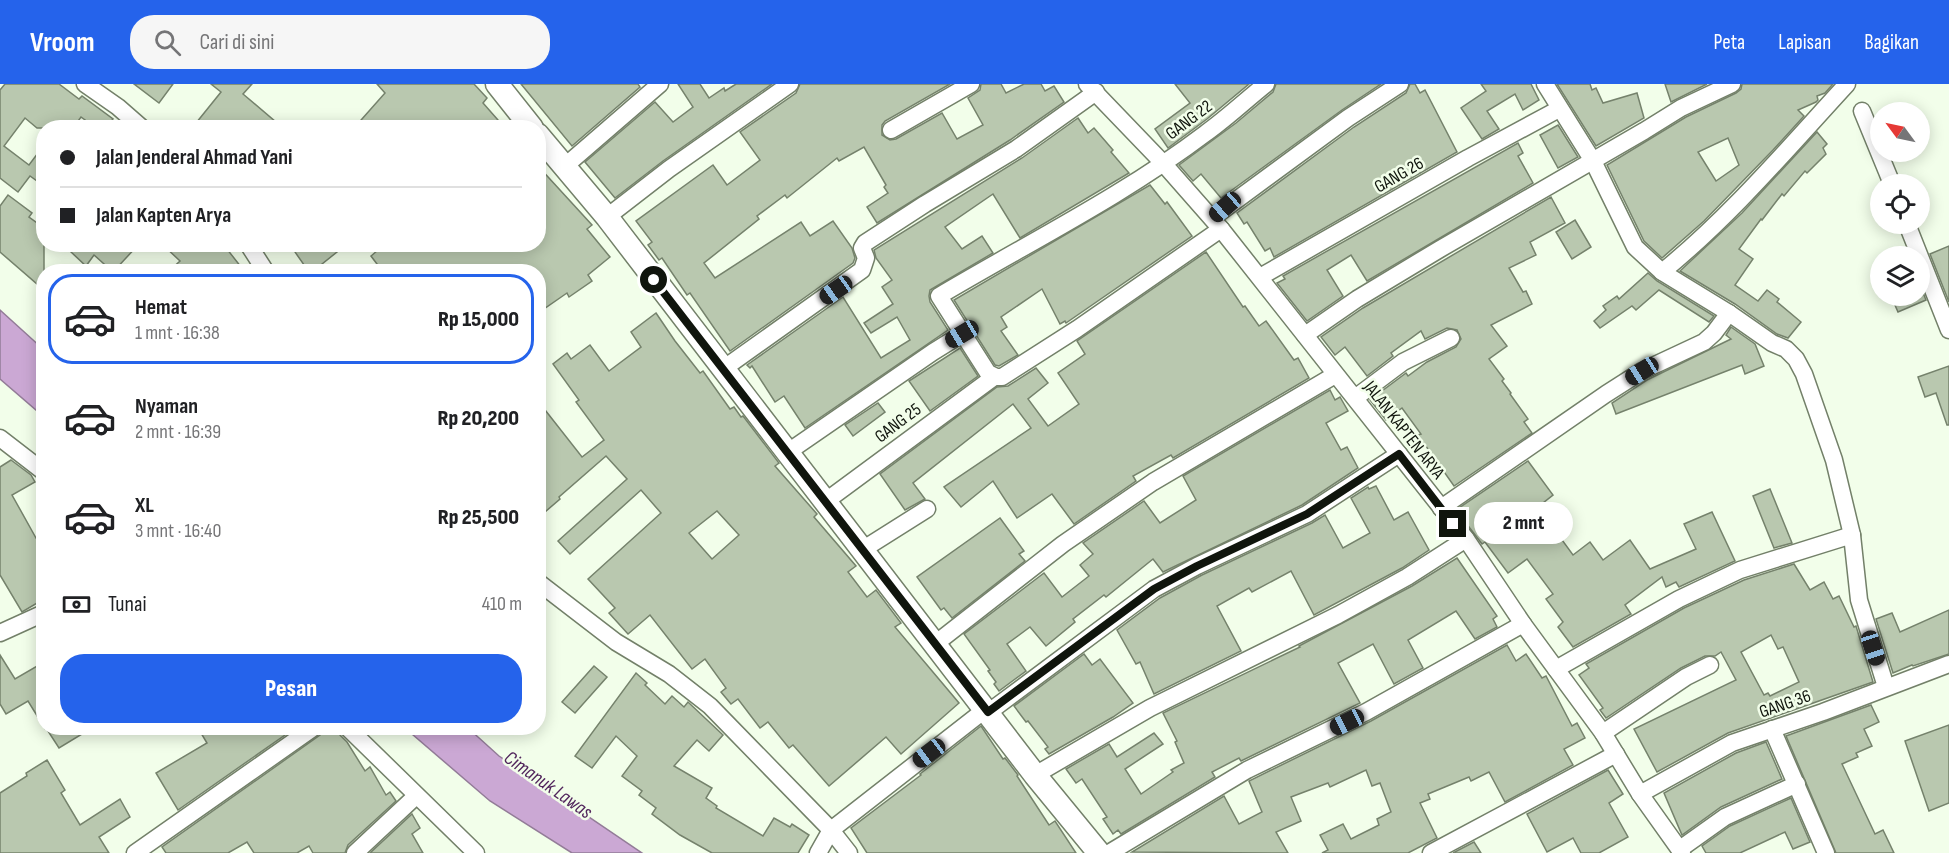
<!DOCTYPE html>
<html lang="id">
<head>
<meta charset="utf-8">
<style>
  :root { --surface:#fff; --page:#f6f6f6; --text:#202124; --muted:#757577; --line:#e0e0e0; --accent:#2563eb }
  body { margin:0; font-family:"Sofia Sans Condensed",sans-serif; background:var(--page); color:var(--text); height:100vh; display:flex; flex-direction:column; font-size:22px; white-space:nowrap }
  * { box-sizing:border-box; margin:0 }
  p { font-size:20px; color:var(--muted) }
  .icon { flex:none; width:33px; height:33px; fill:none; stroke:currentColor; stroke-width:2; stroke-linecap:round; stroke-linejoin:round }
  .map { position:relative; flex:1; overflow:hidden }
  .drawer { position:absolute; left:36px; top:180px; width:510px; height:471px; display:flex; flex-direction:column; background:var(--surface); border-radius:24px; box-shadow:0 3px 15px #0003 }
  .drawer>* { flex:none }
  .top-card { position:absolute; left:36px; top:36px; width:510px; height:132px; border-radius:24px; box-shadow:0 3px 15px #0003; display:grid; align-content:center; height:132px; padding:0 24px; background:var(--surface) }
  .needle { width:39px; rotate:303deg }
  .buttons { position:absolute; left:1870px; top:18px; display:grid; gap:12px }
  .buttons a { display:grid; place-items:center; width:60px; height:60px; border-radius:50%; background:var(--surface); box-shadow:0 3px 15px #0003; font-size:30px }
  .end { position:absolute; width:27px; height:27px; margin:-14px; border:8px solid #10150d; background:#fff; box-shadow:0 0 0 3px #fff }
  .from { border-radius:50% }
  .bubble { position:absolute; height:42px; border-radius:21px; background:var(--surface); box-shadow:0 3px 15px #0003; font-size:20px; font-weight:800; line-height:42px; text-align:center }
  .car { position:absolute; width:18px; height:36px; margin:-18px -9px; border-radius:8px; box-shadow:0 0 4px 2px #0007; background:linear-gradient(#222 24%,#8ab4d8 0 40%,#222 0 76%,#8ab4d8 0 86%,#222 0) }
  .top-card b { display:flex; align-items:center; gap:21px; height:57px; font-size:22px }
  .top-card b+b { border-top:2px solid var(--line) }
  .top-card i { width:15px; height:15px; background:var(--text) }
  ul { padding:10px 0 0; list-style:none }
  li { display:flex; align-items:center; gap:18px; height:90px; margin:0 12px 9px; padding:0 12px; border:3px solid transparent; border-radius:24px }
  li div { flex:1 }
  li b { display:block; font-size:22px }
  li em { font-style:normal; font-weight:800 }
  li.selected { border-color:var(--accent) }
  li>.icon { width:54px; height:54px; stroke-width:1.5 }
  .pay { display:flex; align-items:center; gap:15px; height:66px; padding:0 24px; font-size:22px }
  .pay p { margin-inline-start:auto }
  .primary-button { display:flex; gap:12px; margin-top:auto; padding:12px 24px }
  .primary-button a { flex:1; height:69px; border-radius:24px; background:var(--accent); color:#fff; font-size:24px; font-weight:800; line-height:69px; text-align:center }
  header { display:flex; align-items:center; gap:36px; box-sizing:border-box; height:84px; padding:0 30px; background:var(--accent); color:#fff }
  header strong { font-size:28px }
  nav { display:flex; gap:33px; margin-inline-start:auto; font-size:21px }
  .search { width:420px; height:54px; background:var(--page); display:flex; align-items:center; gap:15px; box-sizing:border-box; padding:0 21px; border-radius:24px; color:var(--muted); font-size:22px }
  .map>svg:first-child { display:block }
</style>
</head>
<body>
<header>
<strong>Vroom</strong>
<div class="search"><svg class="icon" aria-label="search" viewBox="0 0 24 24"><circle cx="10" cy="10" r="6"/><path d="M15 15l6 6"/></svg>Cari di sini</div>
<nav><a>Peta</a><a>Lapisan</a><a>Bagikan</a></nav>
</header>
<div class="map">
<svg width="1949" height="769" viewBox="0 0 1949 769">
  <rect width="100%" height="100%" fill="#f2feea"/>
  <!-- water -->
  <g fill="#cba8d4" stroke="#937c98" stroke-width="1.5">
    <path d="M0 226 43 265V332L0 295Z"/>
    <path d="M405 644H468L499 672 642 769H572L490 717Z"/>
  </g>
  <!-- building -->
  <g fill="#b9c8af" stroke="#75826c" stroke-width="1.5" fill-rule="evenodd">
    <path d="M5 0H59L79 15 82 12 113 35 106 44H96L81 33 73 44H37L25 34 4 62 29 81 44 61V102L30 92 18 108 0 94V6Z"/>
    <path d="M134 0H173L159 19Z"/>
    <path d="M211 0H252L243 10 283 44H192L221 8Z"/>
    <path d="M377 0H474L487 14 483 19 505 44H354L385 9Z"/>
    <path d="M521 0H638L640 3 572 62Z"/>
    <path d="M678 0H700L709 14 724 4 725 7 736 0H772L663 77 615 114 585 78 655 18 673 38 693 23Z"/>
    <path d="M800 0H950L885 37 882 41V51L890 56 896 55 942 29 957 55 983 41 968 14 980 6 981 0H1001L1006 9 1024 0H1041L1045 7 1054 2 1064 18 1010 56 877 139 867 123 888 109 884 103 886 101 864 63 839 77 837 74 787 114 785 111 757 132 759 135 704 179 715 194 801 138 810 152 833 137 852 164 855 174 853 179 730 267 690 209 687 211 662 174 659 176 648 161 652 158 636 137 713 81 727 101 760 76 740 48 796 9Z"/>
    <path d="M1175 0H1249L1207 35 1168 64 1155 45 1190 19Z"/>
    <path d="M1276 0H1381L1342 26 1221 114 1201 90 1193 97 1179 81 1236 39 1273 8Z"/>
    <path d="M1410 0H1415L1420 9 1425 6 1457 68 1274 173 1270 164 1265 167 1247 138 1244 140 1237 129 1354 43 1406 9Z"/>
    <path d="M1481 0H1531L1539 16 1523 26 1515 10 1487 27 1499 45 1482 55 1461 24 1486 7Z"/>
    <path d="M1557 0H1590L1592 6 1596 4 1603 19 1637 9 1644 34 1596 62Z"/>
    <path d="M1665 0H1707L1671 18Z"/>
    <path d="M1742 0H1833L1825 9 1817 12 1818 16 1816 18 1798 26 1804 32 1773 66 1704 137 1662 174 1644 157 1607 81 1686 33 1736 9 1741 5ZM1728 54 1739 81 1716 97 1698 68Z"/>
    <path d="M1078 34 1088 49 1094 44 1113 66 1111 68 1129 89 1020 154 993 110 945 143 962 165 982 152 993 169 930 206 929 212 930 218 948 246 805 344 784 312 775 318 752 282 750 284 747 281 843 213 881 274 910 256 897 233 871 249 864 239 893 220 882 203 892 196 876 174 874 166 1022 74Z"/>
    <path d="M1558 41 1578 73 1558 84 1540 51Z"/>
    <path d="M1817 48 1827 60 1823 64 1826 70 1807 89 1805 87 1784 112 1782 110 1762 136 1761 135 1739 165 1753 175 1735 201 1758 217 1767 206 1779 215 1777 218 1801 238 1788 254 1777 250 1735 220 1680 187 1742 129Z"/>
    <path d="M1518 59 1523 69 1518 72 1533 99 1367 197 1351 171 1327 186 1343 212 1307 237 1277 199 1285 195 1283 192Z"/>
    <path d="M538 82 592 141 587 145 610 173 588 191 592 197 569 213 567 209 538 229V188H383L371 172 385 160H538Z"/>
    <path d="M1150 101 1165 120 1167 118 1192 152 1066 239 1065 237 1060 240 1042 205 1001 233 1007 243 1001 247 1018 271 999 282 995 281 954 216Z"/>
    <path d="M8 111 32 129 29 133 44 144V206L0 168V122Z"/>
    <path d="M1551 113 1565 139 1530 158 1536 171 1509 184 1523 208 1526 207 1532 220 1491 241 1507 262 1489 275 1504 295 1502 297 1511 309 1510 310 1528 335 1524 338 1532 349 1454 402 1418 351 1421 350 1402 324 1386 336 1370 316 1406 289 1408 292 1427 278 1456 263 1461 255 1457 246 1447 244 1425 255 1421 247 1391 269 1393 272 1367 292 1345 263 1335 271 1321 253 1363 224Z"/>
    <path d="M1575 136 1591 163 1572 175 1556 148Z"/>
    <path d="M78 160H139L113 188 94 171 86 182 71 168Z"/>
    <path d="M162 160H223L245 188H168L180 177Z"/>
    <path d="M305 160H347L312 188H309L295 168Z"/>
    <path d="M1949 162V218L1930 170Z"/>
    <path d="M1206 168 1243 223 1245 222 1259 242 1266 237 1294 276 1298 274 1309 294 1173 374 1171 371 1133 392 1136 397 1074 440 1052 410 1017 434 993 397 961 423 944 403 1031 344 1013 320 913 399 925 415 905 426 880 390 997 303 1008 302 1036 284 1048 299 1028 315 1048 342 1079 320 1058 289 1085 270 1077 257Z"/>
    <path d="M1648 189 1657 197 1714 232 1709 238 1659 206 1636 226 1632 222 1600 244 1594 237 1606 226 1603 222 1617 212 1619 215Z"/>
    <path d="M1920 201 1926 216 1898 228 1891 212H1920Z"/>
    <path d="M656 229 675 257 700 289 703 287 730 325 734 323 741 333 743 332 779 379 775 382 817 430 814 433 856 482 848 488 867 513 876 506 901 539 895 543 959 619 901 670 886 653 829 702 793 661 789 664 768 638 760 644 738 615 731 620 721 608 726 604 705 575 692 585 650 531 628 550 609 529 615 524 588 495 661 429 641 406 570 470 558 457 627 395 606 372 559 413 560 415 538 434V317L582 373 604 356 576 318 579 316 553 280 567 269 571 275 590 261 609 287 641 263 631 248ZM717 427 739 451 712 475 689 449Z"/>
    <path d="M1731 243 1755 260 1764 282 1745 290 1742 281 1616 330 1612 319 1647 296 1731 255 1726 251Z"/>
    <path d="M960 264 978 292 930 327 909 297Z"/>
    <path d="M1949 282V341H1947L1936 309 1925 313 1918 293Z"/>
    <path d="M1330 306 1335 316 1340 313 1348 327 1326 339 1341 366 1347 363 1358 384 1302 421 1163 488 1153 475 1106 513 1104 511 1073 535 1075 538 1046 562 1030 543 1007 560 1026 587 999 607 994 600 996 598 988 587 990 586 964 550 1044 489 1062 513 1089 492 1080 481 1093 470 1083 459 1144 417 1160 439 1196 416 1183 392Z"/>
    <path d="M878 319 885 328 853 352 845 341Z"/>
    <path d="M11 376 31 391 35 398 12 411 36 454 44 449V515L22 528 0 491V383Z"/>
    <path d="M1528 377 1553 411 1538 423 1573 471 1590 458 1603 476 1630 456 1650 485 1696 465 1684 440 1712 428 1735 477 1679 503 1676 498 1666 503 1662 493 1625 521 1631 530 1573 563 1558 543 1563 538 1546 515 1553 510 1527 475 1508 489 1485 458 1482 460 1456 426Z"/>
    <path d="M1376 402 1394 436 1408 428 1429 466 1402 484 1314 531 1291 487 1252 508 1249 504 1217 522 1241 567 1154 610 1140 578 1136 580 1117 546 1160 514 1202 491 1312 439 1325 431 1343 464 1370 449 1351 414 1368 403 1369 405Z"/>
    <path d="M1770 405 1792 459 1774 464 1753 412Z"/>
    <path d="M1000 434 1024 467 1019 470 1025 477 952 534 944 524 941 526 917 493Z"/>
    <path d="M1457 474 1497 532 1493 535 1497 543 1475 555 1456 527 1408 556 1423 584 1394 600 1373 560 1338 579 1360 619 1241 677 1239 674 1212 688 1215 693 1121 750 1118 746 1113 750 1103 735 1107 733 1082 695 1076 699 1066 685 1109 660 1117 673 1154 649 1163 660 1125 685 1141 710 1173 688 1171 686 1184 679 1175 658 1177 657 1163 629 1300 563 1299 562 1412 502Z"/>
    <path d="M1794 480 1810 506 1824 498 1833 515 1839 512 1854 543 1856 542 1873 598 1728 649 1657 688 1634 645 1736 596 1721 568 1715 572H1705L1681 584 1606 634 1600 626 1603 624 1579 591 1589 584 1586 580 1684 524 1744 496ZM1771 551 1778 565 1783 563 1799 598 1770 612 1768 609 1764 611 1741 568Z"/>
    <path d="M1949 526V570L1913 582 1912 581 1893 589 1876 535 1892 529 1900 548Z"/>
    <path d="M1507 561 1516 577 1526 570 1542 594 1546 592 1572 642 1577 639 1585 654 1564 665 1573 681 1505 718 1489 688 1471 697 1469 693 1428 710 1430 715 1420 719 1437 754 1408 769H1322L1328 766 1320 751 1343 740 1351 755 1379 741 1377 735 1391 728 1380 699 1372 702 1366 686 1330 703 1328 699 1291 713 1301 737 1276 748 1288 769 1132 768 1224 712 1239 740 1262 728 1249 697 1371 637Z"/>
    <path d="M1084 570 1092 581 1100 575 1133 619 1113 633 1049 670 1045 665 1048 663 1028 637 1026 638 1014 622Z"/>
    <path d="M0 571 15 595 44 578V643L28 617 6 630 0 620Z"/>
    <path d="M594 582 607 593 575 629 562 618Z"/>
    <path d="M636 589 647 599 645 601 665 620 672 612 684 623 688 618 723 651 709 667 697 656 674 682 712 704 706 714 717 722 716 724 763 752 774 734 790 743 792 740 809 751 798 769H712L680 751 652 730 656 724 639 711 642 707 622 692 637 672 616 652 592 684 575 672Z"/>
    <path d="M1871 621 1879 638 1864 645 1872 662 1856 669 1858 673 1842 680 1875 750 1883 746 1894 769H1836L1786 652Z"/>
    <path d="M1949 641V719L1929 727 1905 657Z"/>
    <path d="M981 642 1003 675 1005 674 1018 691 1017 692 1049 741 1055 737 1076 769H867L851 744 921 691 920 690Z"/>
    <path d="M46 644H92L59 664Z"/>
    <path d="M198 644H295L178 726 156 689 207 659Z"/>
    <path d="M330 644H338L340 651 347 658 365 687 370 683 386 711 390 708 396 717 348 761 345 769H313L309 762 297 769H254L247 758 228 769H166L162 763Z"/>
    <path d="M1766 658 1782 695 1721 723 1682 751 1664 709 1736 669Z"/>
    <path d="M47 676 65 706 61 709 80 741 120 715 130 733 99 753 109 769H0V709L27 692 26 689Z"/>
    <path d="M1608 686 1623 710 1609 719 1628 753 1599 769H1581L1573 754 1547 768 1527 730Z"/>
    <path d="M1791 714 1810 758 1793 765 1785 748 1740 769H1706L1702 762 1730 742Z"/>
    <path d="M412 730 420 744 412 750 423 769H370Z"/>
    <path d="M1474 758 1481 769H1453Z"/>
  </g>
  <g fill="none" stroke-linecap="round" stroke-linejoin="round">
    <defs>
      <g id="minor">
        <path d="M85 0 118 23 142 44"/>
        <path d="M1087 0 1163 79 1221 145 1466 455 1523 540 1603 649 1640 710 1682 769"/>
        <path d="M1545 0 1593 77 1635 163 1662 188C1730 133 1788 64 1847 0"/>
        <path d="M1862 27 1892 100"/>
        <path d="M891 46 971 0"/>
        <path d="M564 83 660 0"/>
        <path d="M607 133 669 85 790 0"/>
        <path d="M1212 134 1348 34 1400 0"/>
        <path d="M1907 140 1949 246"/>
        <path d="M1221 145 1077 245 1002 293H996L988 289 939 212C1028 159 1123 112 1206 49 1227 34 1246 16 1266 0"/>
        <path d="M248 160 266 188"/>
        <path d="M1662 188 1729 229 1772 259 1786 265 1796 275 1804 290 1834 376 1852 451 1859 516 1886 603"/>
        <path d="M1260 193 1468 74 1559 25"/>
        <path d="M1305 251 1357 215 1440 165 1644 47 1681 24 1732 0"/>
        <path d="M723 285 862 186 866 174 862 164 865 159 925 120 1016 65 1096 8"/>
        <path d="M1355 314 1403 278 1451 254"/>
        <path d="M0 354 44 388"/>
        <path d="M788 368 933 268 962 250"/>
        <path d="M826 417 994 293"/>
        <path d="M1441 424 1606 310 1642 287 1704 258 1714 249 1729 229"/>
        <path d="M862 466 927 425"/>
        <path d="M538 498 616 558 669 590 710 622 831 746 849 769"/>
        <path d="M0 549 44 529"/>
        <path d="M935 560 1063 460 1153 398 1335 291"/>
        <path d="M1556 585 1679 515 1740 486 1852 451"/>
        <path d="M989 628 1154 505 1197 482 1307 430 1399 370"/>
        <path d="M348 644 476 769"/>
        <path d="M1772 645 1826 769"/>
        <path d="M1603 649 1686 593 1710 581"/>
        <path d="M1035 691 1150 624 1338 531 1407 493 1466 455"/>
        <path d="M1640 710 1732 659 1823 628 1949 580"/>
        <path d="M1680 765 1725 733 1797 700"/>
        <path d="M135 769 313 644"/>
        <path d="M355 769 416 712"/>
        <path d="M818 769 831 746 986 625"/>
        <path d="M1109 769 1247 686 1366 628 1523 540"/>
        <path d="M1431 769 1616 670"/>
      </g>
      <g id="major">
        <path d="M497 0 532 44"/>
        <path d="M538 51 607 133 1035 691 1099 769"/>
      </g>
    </defs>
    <!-- minor casing -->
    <use href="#minor" stroke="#738069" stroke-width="19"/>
    <!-- major casing -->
    <use href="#major" stroke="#738069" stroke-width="25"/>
    <!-- minor -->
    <use href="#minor" stroke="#fff" stroke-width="16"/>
    <!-- major -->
    <use href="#major" stroke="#fff" stroke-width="22"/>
  </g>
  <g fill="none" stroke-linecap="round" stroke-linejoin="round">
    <!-- route -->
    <path stroke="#10150d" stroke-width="8" d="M654 196 988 628 1154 505 1197 482 1307 430 1399 370 1453 440"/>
  </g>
  <g text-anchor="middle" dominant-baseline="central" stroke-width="5" stroke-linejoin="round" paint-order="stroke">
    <!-- street labels -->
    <g font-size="18" fill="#10150d" stroke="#f2feea">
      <text transform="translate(1189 36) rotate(-37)">GANG 22</text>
      <text transform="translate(1399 91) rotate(-30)">GANG 26</text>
      <text transform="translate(898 339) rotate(-37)">GANG 25</text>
      <text transform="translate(1404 346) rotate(52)">JALAN KAPTEN ARYA</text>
      <text transform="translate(1785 620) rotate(-19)">GANG 36</text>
    </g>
    <!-- water labels -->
    <g font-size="20" font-style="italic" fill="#51255c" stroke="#f2feea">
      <text transform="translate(548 701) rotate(35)">Cimanuk Lawas</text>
    </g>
  </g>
</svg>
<div class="buttons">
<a><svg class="needle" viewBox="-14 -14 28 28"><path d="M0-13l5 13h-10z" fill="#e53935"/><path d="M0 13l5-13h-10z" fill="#757577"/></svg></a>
<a><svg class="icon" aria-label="locate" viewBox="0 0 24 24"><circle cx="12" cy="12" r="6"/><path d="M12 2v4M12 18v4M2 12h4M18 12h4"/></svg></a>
<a><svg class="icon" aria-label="layers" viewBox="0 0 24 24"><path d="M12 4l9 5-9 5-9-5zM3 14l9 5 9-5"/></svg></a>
</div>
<i class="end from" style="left:654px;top:196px"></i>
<i class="end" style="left:1453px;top:440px"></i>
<div class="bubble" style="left:1474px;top:418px;width:99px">2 mnt</div>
<i class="car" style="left:1225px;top:123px;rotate:229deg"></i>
<i class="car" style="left:836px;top:206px;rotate:235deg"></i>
<i class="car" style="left:962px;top:250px;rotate:239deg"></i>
<i class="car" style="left:1642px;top:287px;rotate:238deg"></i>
<i class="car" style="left:1873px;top:564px;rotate:162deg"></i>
<i class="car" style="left:1347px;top:638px;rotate:244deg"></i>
<i class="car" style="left:929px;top:669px;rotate:233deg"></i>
<div class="top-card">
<b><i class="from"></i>Jalan Jenderal Ahmad Yani</b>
<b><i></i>Jalan Kapten Arya</b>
</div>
<section class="drawer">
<ul>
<li class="selected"><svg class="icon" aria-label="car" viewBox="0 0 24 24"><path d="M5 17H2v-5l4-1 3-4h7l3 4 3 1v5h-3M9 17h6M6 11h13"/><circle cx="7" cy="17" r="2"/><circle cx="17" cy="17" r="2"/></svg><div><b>Hemat</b><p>1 mnt · 16:38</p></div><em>Rp 15,000</em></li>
<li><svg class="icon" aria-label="car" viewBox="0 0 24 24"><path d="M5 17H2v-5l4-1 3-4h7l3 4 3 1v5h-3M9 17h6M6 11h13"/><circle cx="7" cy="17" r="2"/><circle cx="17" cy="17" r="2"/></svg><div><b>Nyaman</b><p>2 mnt · 16:39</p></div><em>Rp 20,200</em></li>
<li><svg class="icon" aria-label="car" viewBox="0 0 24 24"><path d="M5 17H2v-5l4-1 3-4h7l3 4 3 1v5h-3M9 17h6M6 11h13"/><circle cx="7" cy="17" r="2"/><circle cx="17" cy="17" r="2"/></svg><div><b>XL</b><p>3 mnt · 16:40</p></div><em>Rp 25,500</em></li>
</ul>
<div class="pay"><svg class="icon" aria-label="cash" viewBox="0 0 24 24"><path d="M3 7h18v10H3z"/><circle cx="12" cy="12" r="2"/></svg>Tunai<p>410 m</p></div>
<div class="primary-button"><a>Pesan</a></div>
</section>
</div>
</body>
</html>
